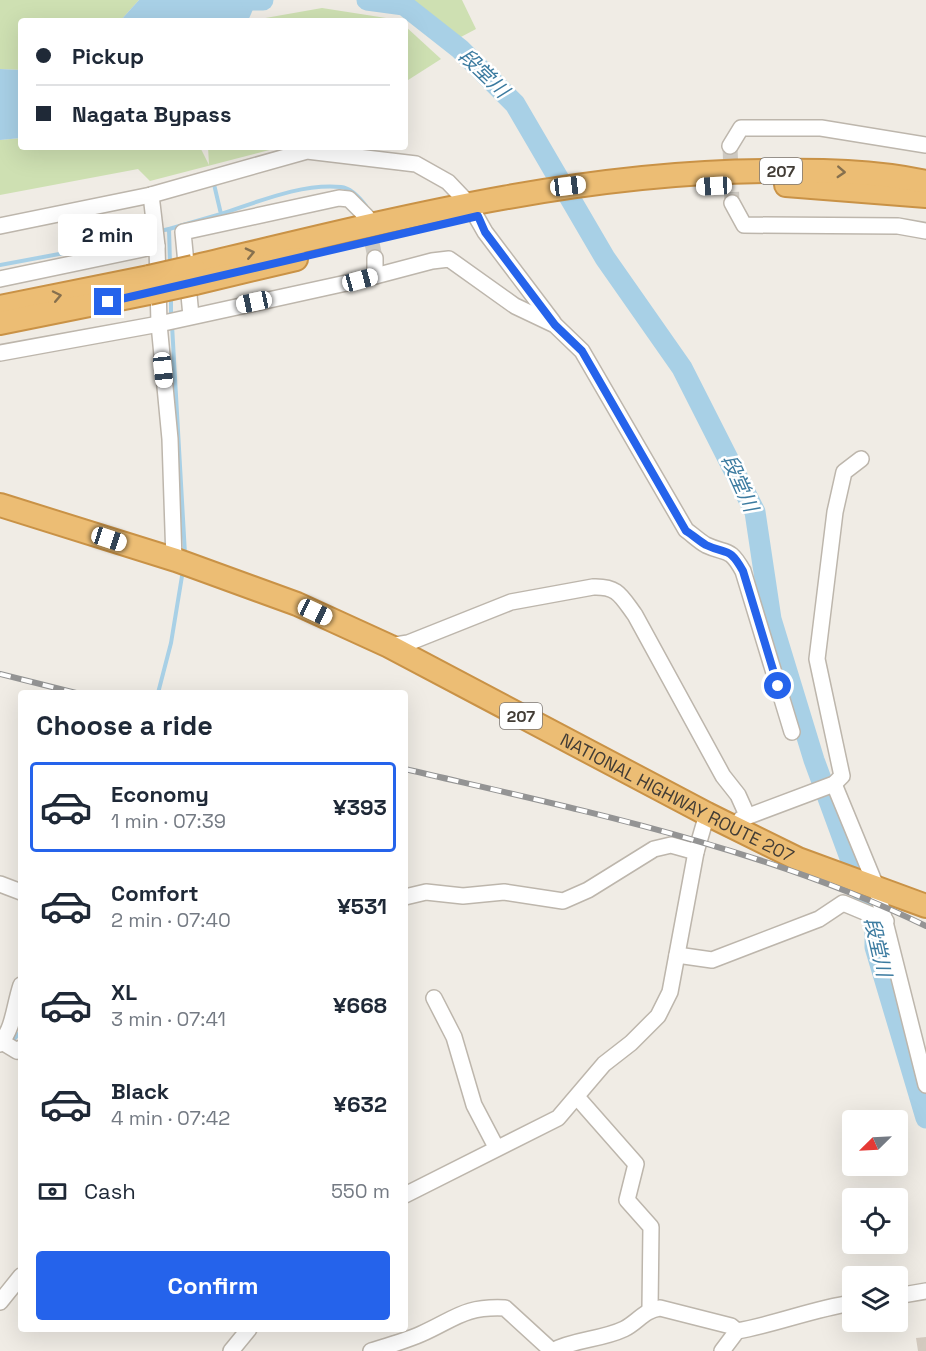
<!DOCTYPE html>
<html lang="en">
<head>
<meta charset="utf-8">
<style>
  :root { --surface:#fff; --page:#f2f2f3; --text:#1f2937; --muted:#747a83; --line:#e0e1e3; --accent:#2563eb }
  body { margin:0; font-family:"Space Grotesk","Noto Sans JP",sans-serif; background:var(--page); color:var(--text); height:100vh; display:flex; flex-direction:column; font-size:22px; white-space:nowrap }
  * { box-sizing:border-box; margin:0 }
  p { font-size:20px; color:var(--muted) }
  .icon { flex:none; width:33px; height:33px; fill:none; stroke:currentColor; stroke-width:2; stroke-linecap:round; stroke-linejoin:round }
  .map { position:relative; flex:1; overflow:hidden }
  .side { position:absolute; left:18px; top:690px; width:390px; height:642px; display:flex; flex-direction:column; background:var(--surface); border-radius:6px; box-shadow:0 6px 24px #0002 }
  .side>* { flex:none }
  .top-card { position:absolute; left:18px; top:18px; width:390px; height:132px; border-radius:6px; box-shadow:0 6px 24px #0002; display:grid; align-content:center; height:132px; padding:0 18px; background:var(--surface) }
  .needle { width:39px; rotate:246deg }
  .fabs { position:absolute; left:842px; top:1110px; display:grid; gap:12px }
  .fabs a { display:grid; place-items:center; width:66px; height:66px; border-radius:6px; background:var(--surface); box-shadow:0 6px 24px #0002; font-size:30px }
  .end { position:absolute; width:27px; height:27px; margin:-14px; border:8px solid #2563eb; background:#fff; box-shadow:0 0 0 3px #fff }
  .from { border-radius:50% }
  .bubble { position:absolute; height:42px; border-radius:6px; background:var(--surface); box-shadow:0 6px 24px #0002; font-size:20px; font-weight:600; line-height:42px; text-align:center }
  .car { position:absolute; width:18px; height:36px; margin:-18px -9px; border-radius:8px; box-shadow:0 0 4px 2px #0007; background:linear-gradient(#fff 24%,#345 0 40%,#fff 0 76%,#345 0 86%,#fff 0) }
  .top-card b { display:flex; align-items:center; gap:21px; height:57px; font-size:22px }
  .top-card b+b { border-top:2px solid var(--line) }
  .top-card i { width:15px; height:15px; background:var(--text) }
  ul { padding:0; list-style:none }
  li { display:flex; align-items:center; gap:18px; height:90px; margin:0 12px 9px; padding:0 6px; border:3px solid transparent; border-radius:6px }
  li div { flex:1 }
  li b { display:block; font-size:22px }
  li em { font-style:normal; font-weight:600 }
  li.on { border-color:var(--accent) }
  li>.icon { width:54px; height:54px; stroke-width:1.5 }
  h2 { padding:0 18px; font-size:27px; line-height:72px }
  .pay { display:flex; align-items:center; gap:15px; height:66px; padding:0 18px; font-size:22px }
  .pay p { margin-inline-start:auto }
  .action { display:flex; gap:12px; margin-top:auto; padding:12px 18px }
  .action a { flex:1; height:69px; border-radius:6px; background:var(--accent); color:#fff; font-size:24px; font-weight:600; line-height:69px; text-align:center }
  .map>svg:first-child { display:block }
</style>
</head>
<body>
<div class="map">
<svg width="926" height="1351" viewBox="0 0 926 1351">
  <rect width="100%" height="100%" fill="#f0ece5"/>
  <!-- green -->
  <g fill="#cee0b2">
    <path d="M0 0H139L120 21H21V70L0 69Z"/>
    <path d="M404 0H462L476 29 459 38Z"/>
    <path d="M322 8 399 20 400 21H248Z"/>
    <path d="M405 26 441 59 405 82Z"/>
    <path d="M21 138V147H200L209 165 208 147H281L150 181 138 169 0 195V140Z"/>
  </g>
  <!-- water -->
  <g fill="#a8d0e6">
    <path d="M139 0H257L248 21H120Z"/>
    <path d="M0 69 21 70V138L0 140Z"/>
  </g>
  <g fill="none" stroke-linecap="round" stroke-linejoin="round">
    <!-- stream -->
    <g stroke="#a8d0e6" stroke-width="4">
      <path d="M221 214C258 202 301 183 341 187 351 188 360 198 366 206"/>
      <path d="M169 229 221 214 213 180"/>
      <path d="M160 231 169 229 170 264"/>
      <path d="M0 265 86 249 152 232"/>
      <path d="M171 295V318"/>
      <path d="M172 325 185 554"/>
      <path d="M158 693 171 643 183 570"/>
      <path d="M11 1043 21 1031"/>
    </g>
    <!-- river -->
    <g stroke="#a8d0e6" stroke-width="21">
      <path d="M251 0H263"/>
      <path d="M367 0 404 5 460 49 515 104 605 258 682 368 755 512 771 619 814 760 875 926V947L926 1118"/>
    </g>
  </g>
  <!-- building -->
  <path fill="#d3cabf" d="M926 1337V1351H918L916 1338Z"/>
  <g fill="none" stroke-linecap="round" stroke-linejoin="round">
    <!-- minor-tunnel -->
    <g stroke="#cdc9c2" stroke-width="15" stroke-dasharray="15 8" stroke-linecap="butt">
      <path d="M730 146 732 203"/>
      <path d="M367 217 375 258"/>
    </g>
    <defs>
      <g id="minor">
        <path d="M730 146 741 128H821L926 145"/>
        <path d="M151 195 157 246 159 324 170 439 174 560"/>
        <path d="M732 203 744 225 898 226 926 231"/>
        <path d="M0 226 151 195 307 151 416 164 448 182 469 204 485 232 553 322"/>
        <path d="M375 258V276"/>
        <path d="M0 279 157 246"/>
        <path d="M191 316 183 232 339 198 349 199 367 217"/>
        <path d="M0 353 159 324 360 280 432 261 449 259 515 306 555 325 582 351 686 530C693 535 699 541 706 545 727 555 729 546 743 571L792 732"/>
        <path d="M389 646 408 643 511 602 593 587C618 586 621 596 635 615L723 776 738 795 747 815"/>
        <path d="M834 784 876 886 926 1085"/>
        <path d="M741 819 834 784 842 776 817 659 835 512 844 472 861 459"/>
        <path d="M0 884 21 892"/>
        <path d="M405 897 426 892 463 896 504 892 563 901 588 890 654 849 671 845 696 852"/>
        <path d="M677 955 712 960 819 919 843 903 886 921"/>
        <path d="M434 998 454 1037 474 1105 496 1147"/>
        <path d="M2 1042 17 1051 21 1048"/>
        <path d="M0 1044C14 1027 14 1006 21 985"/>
        <path d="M577 1097 636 1164 627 1200 651 1227 650 1309"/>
        <path d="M405 1195 558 1118 604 1064 631 1043 658 1016 670 992 696 852 707 814"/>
        <path d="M897 1296 926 1291"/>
        <path d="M0 1302 21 1276"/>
        <path d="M231 1351 249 1329"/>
        <path d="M371 1351C387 1346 405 1341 421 1334 455 1319 464 1306 505 1308L552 1351"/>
        <path d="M552 1351C574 1339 601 1340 624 1329 638 1322 644 1310 660 1308L731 1326 737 1331"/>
        <path d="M722 1351 737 1331C776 1324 813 1309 852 1303"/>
      </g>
      <g id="highway">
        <path d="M786 185 926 196"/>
        <path d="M193 267C383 222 572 172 768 171 820 170 875 171 926 182"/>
        <path d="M195 283 296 259"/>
        <path d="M0 307 149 277"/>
        <path d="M0 323 149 293"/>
        <path id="s1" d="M0 505 176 560 297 604 389 646 707 814 798 859 926 906"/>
      </g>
    </defs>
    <!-- minor casing -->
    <use href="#minor" stroke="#bdb6ac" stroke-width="18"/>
    <!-- highway casing -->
    <use href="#highway" stroke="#c99246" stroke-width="26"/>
    <!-- minor -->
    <use href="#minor" stroke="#fff" stroke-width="15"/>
    <!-- highway -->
    <use href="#highway" stroke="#ecbd74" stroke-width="22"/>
    <defs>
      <g id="rail">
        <path d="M0 674 76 693"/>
        <path d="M405 769C580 810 763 847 926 926"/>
      </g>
    </defs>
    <!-- rail casing -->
    <use href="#rail" stroke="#949494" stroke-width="6"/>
    <!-- rail -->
    <use href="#rail" stroke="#fff" stroke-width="4" stroke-dasharray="11" stroke-linecap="butt"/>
    <defs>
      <g id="highway-bridge">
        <path d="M149 277 193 267"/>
        <path d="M149 293 195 283"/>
      </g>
    </defs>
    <!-- highway-bridge casing -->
    <use href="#highway-bridge" stroke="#c99246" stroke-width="26" stroke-linecap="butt"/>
    <!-- highway-bridge -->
    <use href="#highway-bridge" stroke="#ecbd74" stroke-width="22"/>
  </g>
  <!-- one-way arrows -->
  <defs><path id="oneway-chevron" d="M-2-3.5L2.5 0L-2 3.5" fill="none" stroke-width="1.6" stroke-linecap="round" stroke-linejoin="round" transform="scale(1.5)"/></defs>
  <g stroke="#86704e">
    <use href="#oneway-chevron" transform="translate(841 172) rotate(3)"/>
    <use href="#oneway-chevron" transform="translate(250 253) rotate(-13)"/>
    <use href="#oneway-chevron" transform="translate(57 296) rotate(-12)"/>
  </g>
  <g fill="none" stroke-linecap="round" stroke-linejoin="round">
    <!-- route -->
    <path stroke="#2563eb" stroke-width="8" d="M108 302 478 216 485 232 555 325 582 351 686 531C693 535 699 541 706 545 727 555 729 546 743 571L778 686"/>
  </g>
  <g text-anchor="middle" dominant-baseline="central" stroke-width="5" stroke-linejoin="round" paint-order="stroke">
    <!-- shield labels -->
    <g fill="#fff" stroke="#7b7672" stroke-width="1.5">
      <rect x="760" y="158" width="42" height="26" rx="4.5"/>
      <rect x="500" y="703" width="42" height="26" rx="4.5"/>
    </g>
    <g font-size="16" font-weight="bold" fill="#423c35">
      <text x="781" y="171">207</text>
      <text x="521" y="716">207</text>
    </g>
    <!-- street labels -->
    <g font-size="18" fill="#423c35" stroke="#fff">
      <text stroke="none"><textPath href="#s1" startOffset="740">NATIONAL HIGHWAY ROUTE 207</textPath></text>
    </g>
    <!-- water labels -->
    <g font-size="20" font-style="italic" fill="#3c7ba0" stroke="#fff">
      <text transform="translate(484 73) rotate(44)">段堂川</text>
      <text transform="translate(740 483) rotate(66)">段堂川</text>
      <text transform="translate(878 947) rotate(77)">段堂川</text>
    </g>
  </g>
</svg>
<div class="fabs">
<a><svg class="needle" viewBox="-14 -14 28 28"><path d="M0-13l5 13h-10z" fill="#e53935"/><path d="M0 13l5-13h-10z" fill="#747a83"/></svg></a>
<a><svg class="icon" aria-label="locate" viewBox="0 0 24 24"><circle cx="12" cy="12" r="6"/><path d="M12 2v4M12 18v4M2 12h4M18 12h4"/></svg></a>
<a><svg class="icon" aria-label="layers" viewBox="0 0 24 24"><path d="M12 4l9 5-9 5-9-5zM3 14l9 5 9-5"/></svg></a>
</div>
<i class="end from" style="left:778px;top:686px"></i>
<i class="end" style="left:108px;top:302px"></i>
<div class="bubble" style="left:58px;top:214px;width:99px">2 min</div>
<i class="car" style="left:568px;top:186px;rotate:83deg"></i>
<i class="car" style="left:714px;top:186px;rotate:267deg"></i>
<i class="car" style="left:360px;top:280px;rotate:75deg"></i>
<i class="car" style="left:254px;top:302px;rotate:258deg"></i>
<i class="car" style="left:163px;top:370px;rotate:174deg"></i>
<i class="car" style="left:109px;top:539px;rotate:108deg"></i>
<i class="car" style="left:315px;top:612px;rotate:115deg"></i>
<div class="top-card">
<b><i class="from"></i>Pickup</b>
<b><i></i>Nagata Bypass</b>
</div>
<section class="side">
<h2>Choose a ride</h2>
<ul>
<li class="on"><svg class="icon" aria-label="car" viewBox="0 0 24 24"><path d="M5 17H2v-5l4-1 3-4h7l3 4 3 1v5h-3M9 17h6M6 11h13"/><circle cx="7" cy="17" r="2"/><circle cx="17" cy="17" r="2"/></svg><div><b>Economy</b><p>1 min · 07:39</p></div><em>¥393</em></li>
<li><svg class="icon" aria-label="car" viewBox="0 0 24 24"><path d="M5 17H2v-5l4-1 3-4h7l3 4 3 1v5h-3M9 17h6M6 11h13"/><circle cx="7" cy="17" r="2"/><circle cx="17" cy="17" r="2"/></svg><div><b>Comfort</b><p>2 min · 07:40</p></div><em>¥531</em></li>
<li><svg class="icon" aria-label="car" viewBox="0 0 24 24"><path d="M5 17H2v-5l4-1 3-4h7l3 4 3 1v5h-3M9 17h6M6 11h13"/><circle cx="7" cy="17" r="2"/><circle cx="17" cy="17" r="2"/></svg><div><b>XL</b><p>3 min · 07:41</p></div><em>¥668</em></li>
<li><svg class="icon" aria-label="car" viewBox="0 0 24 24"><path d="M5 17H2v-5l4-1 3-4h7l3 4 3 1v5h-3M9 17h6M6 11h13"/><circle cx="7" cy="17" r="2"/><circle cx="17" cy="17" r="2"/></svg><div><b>Black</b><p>4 min · 07:42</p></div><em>¥632</em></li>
</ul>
<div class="pay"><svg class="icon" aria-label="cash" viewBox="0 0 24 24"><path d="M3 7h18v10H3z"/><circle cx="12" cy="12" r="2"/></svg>Cash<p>550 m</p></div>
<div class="action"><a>Confirm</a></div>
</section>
</div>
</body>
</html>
